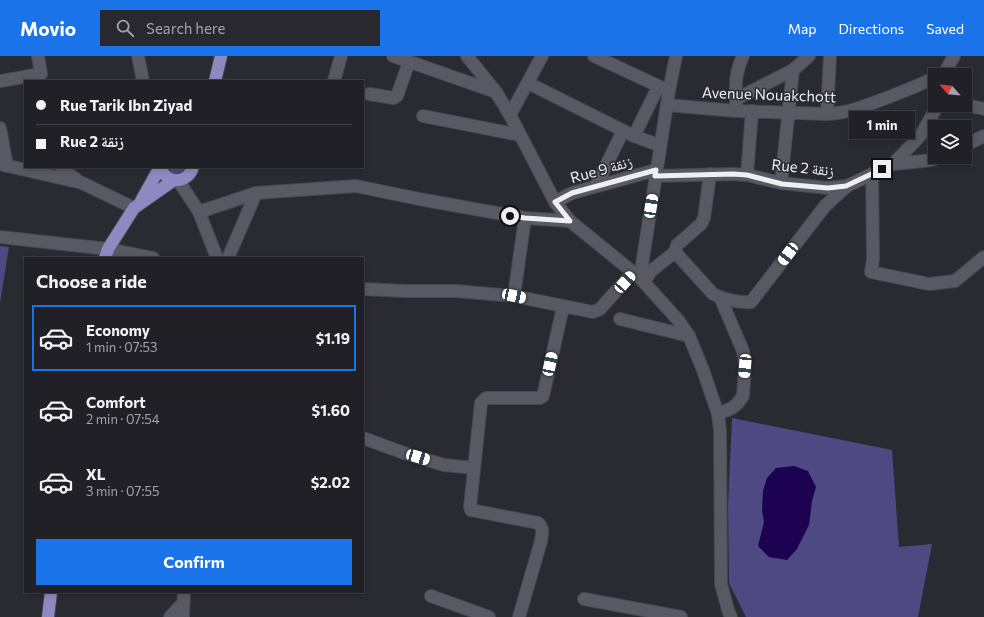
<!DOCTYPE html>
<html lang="en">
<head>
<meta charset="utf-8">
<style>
  :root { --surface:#202026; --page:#28282e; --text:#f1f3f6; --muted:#a2a3a7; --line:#3d3e43; --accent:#1a73e8 }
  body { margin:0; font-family:Commissioner,"Noto Naskh Arabic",sans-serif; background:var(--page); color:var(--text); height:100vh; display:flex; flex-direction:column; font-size:15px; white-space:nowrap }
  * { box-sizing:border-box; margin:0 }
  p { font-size:13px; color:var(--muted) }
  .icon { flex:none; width:22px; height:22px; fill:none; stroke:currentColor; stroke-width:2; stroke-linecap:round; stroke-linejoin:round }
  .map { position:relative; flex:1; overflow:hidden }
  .side { position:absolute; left:24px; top:201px; width:340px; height:336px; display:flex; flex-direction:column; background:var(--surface); border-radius:0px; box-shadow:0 2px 6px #0003,0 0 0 1px var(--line) }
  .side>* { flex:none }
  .banner { position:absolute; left:24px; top:24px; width:340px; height:88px; border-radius:0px; box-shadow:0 2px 6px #0003,0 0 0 1px var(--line); display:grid; align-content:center; height:88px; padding:0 12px; background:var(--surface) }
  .needle { width:26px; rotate:297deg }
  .controls { position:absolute; left:928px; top:12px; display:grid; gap:8px }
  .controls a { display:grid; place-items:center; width:44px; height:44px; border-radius:0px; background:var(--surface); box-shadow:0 2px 6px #0003,0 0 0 1px var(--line); font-size:20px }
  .end { position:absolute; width:18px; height:18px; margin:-9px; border:5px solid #eeeef3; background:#111; box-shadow:0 0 0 2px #111 }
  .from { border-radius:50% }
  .bubble { position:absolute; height:28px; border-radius:0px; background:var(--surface); box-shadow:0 2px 6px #0003,0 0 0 1px var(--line); font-size:13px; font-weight:700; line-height:28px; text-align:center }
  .car { position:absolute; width:12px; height:24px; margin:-12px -6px; border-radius:5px; box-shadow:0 0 3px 1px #0007; background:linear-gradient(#fff 24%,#345 0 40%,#fff 0 76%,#345 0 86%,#fff 0) }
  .banner b { display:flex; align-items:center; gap:14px; height:38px; font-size:15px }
  .banner b+b { border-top:1px solid var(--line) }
  .banner i { width:10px; height:10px; background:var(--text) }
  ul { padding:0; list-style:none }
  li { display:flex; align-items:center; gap:12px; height:66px; margin:0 8px 6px; padding:0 4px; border:2px solid transparent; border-radius:0px }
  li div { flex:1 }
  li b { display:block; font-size:15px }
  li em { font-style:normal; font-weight:700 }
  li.on { border-color:var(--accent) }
  li>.icon { width:36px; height:36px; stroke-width:1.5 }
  h2 { padding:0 12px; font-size:18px; line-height:48px }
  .primary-button { display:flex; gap:8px; margin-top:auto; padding:8px 12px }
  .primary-button a { flex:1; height:46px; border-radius:0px; background:var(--accent); color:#fff; font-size:16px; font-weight:700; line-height:46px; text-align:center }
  header { display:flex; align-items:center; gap:24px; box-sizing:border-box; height:56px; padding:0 20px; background:var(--accent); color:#fff }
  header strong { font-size:19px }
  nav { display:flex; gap:22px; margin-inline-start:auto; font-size:14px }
  .search { width:280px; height:36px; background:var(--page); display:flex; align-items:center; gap:10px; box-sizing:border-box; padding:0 14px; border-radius:0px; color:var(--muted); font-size:15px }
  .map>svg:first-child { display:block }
</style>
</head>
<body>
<header>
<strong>Movio</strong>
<div class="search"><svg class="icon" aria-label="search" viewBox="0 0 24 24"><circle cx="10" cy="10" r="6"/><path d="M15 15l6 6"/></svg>Search here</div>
<nav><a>Map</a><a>Directions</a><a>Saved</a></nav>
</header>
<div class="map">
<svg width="984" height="561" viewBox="0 0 984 561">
  <rect width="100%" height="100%" fill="#2a2a32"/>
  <!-- green -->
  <g fill="#4e4883">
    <path d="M166 111H187L184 115 175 118 169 115Z"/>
    <path d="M0 190 9 191 0 247Z"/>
    <path d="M732 362 892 394 899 491 932 488 918 561H746L729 527 728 450Z"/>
  </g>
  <!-- water -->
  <path fill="#1c0250" d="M794 410 808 415 816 431 812 445 809 469 797 493 787 504 769 501 758 490 764 466 762 454 763 435 767 422 776 412Z"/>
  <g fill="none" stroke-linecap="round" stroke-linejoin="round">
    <defs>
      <g id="minor">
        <path d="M138 0 143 25"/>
        <path d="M393 0 496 36"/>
        <path d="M467 0 496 36 510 59 555 146 570 165 640 222 678 264 689 280 703 314 718 358 720 374 721 528 728 554 731 561"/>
        <path d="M594 0 669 35"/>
        <path d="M939 19 945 16 954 0"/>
        <path d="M0 25 41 18 38 0"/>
        <path d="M334 25 341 0"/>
        <path d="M528 27 634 80 653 87 660 89"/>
        <path d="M369 38 394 42 397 40 409 6"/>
        <path d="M736 43 793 14 809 0"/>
        <path d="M667 49 736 55 827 58C849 57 868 49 889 41 906 34 919 30 935 21"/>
        <path d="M736 49C736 29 734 20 743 0"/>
        <path d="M965 49 984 53"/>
        <path d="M827 58 830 0"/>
        <path d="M510 59 542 0"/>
        <path d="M423 60 520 79"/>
        <path d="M0 72 7 110"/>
        <path d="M634 80 658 31"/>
        <path d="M965 89 984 80"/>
        <path d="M0 108 82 127 134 152"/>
        <path d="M893 108 932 104 939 101"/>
        <path d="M61 111 62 113 77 124"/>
        <path d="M872 118 873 203 871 216 929 228 955 225 984 201"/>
        <path d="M747 119 752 55"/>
        <path d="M655 120 733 118 747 119 781 127 828 132 847 130 893 108 921 79 938 49"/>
        <path d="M178 124 199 156 217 202"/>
        <path d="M781 127 793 14"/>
        <path d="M596 130 623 75"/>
        <path d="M555 146 572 137 656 114"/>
        <path d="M199 156 256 137 356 130 419 143 525 162 570 165"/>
        <path d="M0 181 108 193 153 202"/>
        <path d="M675 196 713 238C724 243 739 247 751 246L825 150 847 130"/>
        <path d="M228 202 256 137"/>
        <path d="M640 222 669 35 676 0"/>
        <path d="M644 226 651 215 675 196 677 189 701 168 704 162 710 118"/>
        <path d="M363 233 405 235H456L514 240 593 256 600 253 633 216"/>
        <path d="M514 240 525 162"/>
        <path d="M620 263 689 280"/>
        <path d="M718 358 732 352 738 347 743 340 745 310 743 295 720 241"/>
        <path d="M363 382 404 397 444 409 474 412"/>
        <path d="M431 540 489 561"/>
        <path d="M584 543 681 561"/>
        <path d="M170 561 183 547"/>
        <path d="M183 561 184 536"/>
        <path d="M519 561 541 485C542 478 544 472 538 467L471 454 470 451 481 347 486 342H540L543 340 563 251"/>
      </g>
      <g id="major">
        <path d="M215 25 221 0"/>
        <path d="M160 111C166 128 187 129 193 111"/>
        <path d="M141 145 160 111"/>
        <path d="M105 202 108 193 134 152 174 124"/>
        <path d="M48 561 51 536"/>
      </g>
    </defs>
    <!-- minor casing -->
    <use href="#minor" stroke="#48474e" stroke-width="14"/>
    <!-- major casing -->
    <use href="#major" stroke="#48474e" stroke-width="14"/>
    <!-- minor -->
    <use href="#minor" stroke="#595963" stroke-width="12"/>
    <!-- major -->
    <use href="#major" stroke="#8e8ac1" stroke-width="12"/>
  </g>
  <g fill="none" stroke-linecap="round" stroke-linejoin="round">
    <!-- route -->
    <path stroke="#eeeef3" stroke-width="5" d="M510 160 525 162 570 165 555 146 572 137 656 114 655 120 733 118 747 119 782 128 828 132 846 130 882 113"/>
  </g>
  <g text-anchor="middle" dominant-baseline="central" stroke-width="3" stroke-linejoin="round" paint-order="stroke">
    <!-- street labels -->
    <g font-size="15" fill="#eeeef3" stroke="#2a2a32">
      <text transform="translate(769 38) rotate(2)">Avenue Nouakchott</text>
      <text transform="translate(803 111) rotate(6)">Rue 2 زنقة</text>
      <text transform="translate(601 113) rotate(-16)">Rue 9 زنقة</text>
    </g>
  </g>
</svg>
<div class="controls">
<a><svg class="needle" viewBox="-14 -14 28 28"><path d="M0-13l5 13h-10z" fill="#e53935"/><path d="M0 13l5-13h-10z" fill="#a2a3a7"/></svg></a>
<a><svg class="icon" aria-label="layers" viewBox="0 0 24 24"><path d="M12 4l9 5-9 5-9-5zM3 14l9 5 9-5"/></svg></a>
</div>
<i class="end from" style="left:510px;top:160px"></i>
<i class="end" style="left:882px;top:113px"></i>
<div class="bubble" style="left:849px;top:55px;width:66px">1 min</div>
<i class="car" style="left:651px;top:150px;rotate:9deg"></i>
<i class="car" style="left:788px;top:198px;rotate:217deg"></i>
<i class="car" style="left:625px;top:226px;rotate:42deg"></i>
<i class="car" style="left:514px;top:240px;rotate:102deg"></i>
<i class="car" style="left:550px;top:308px;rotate:12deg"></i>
<i class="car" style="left:745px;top:310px;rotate:185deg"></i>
<i class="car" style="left:418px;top:401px;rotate:106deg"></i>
<div class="banner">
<b><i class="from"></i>Rue Tarik Ibn Ziyad</b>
<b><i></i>Rue 2 زنقة</b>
</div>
<section class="side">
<h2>Choose a ride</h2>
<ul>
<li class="on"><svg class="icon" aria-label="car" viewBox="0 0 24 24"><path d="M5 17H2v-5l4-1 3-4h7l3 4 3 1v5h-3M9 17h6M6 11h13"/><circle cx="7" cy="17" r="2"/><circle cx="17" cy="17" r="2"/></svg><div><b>Economy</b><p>1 min · 07:53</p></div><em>$1.19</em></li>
<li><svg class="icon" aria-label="car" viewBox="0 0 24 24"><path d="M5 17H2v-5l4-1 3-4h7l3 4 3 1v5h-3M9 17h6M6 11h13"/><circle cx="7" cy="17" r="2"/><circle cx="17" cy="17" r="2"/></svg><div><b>Comfort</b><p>2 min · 07:54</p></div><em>$1.60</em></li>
<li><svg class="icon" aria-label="car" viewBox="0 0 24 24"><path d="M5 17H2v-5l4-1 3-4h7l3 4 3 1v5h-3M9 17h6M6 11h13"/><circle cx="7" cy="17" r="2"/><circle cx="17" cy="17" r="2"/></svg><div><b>XL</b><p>3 min · 07:55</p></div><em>$2.02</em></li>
</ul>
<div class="primary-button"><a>Confirm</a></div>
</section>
</div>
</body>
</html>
